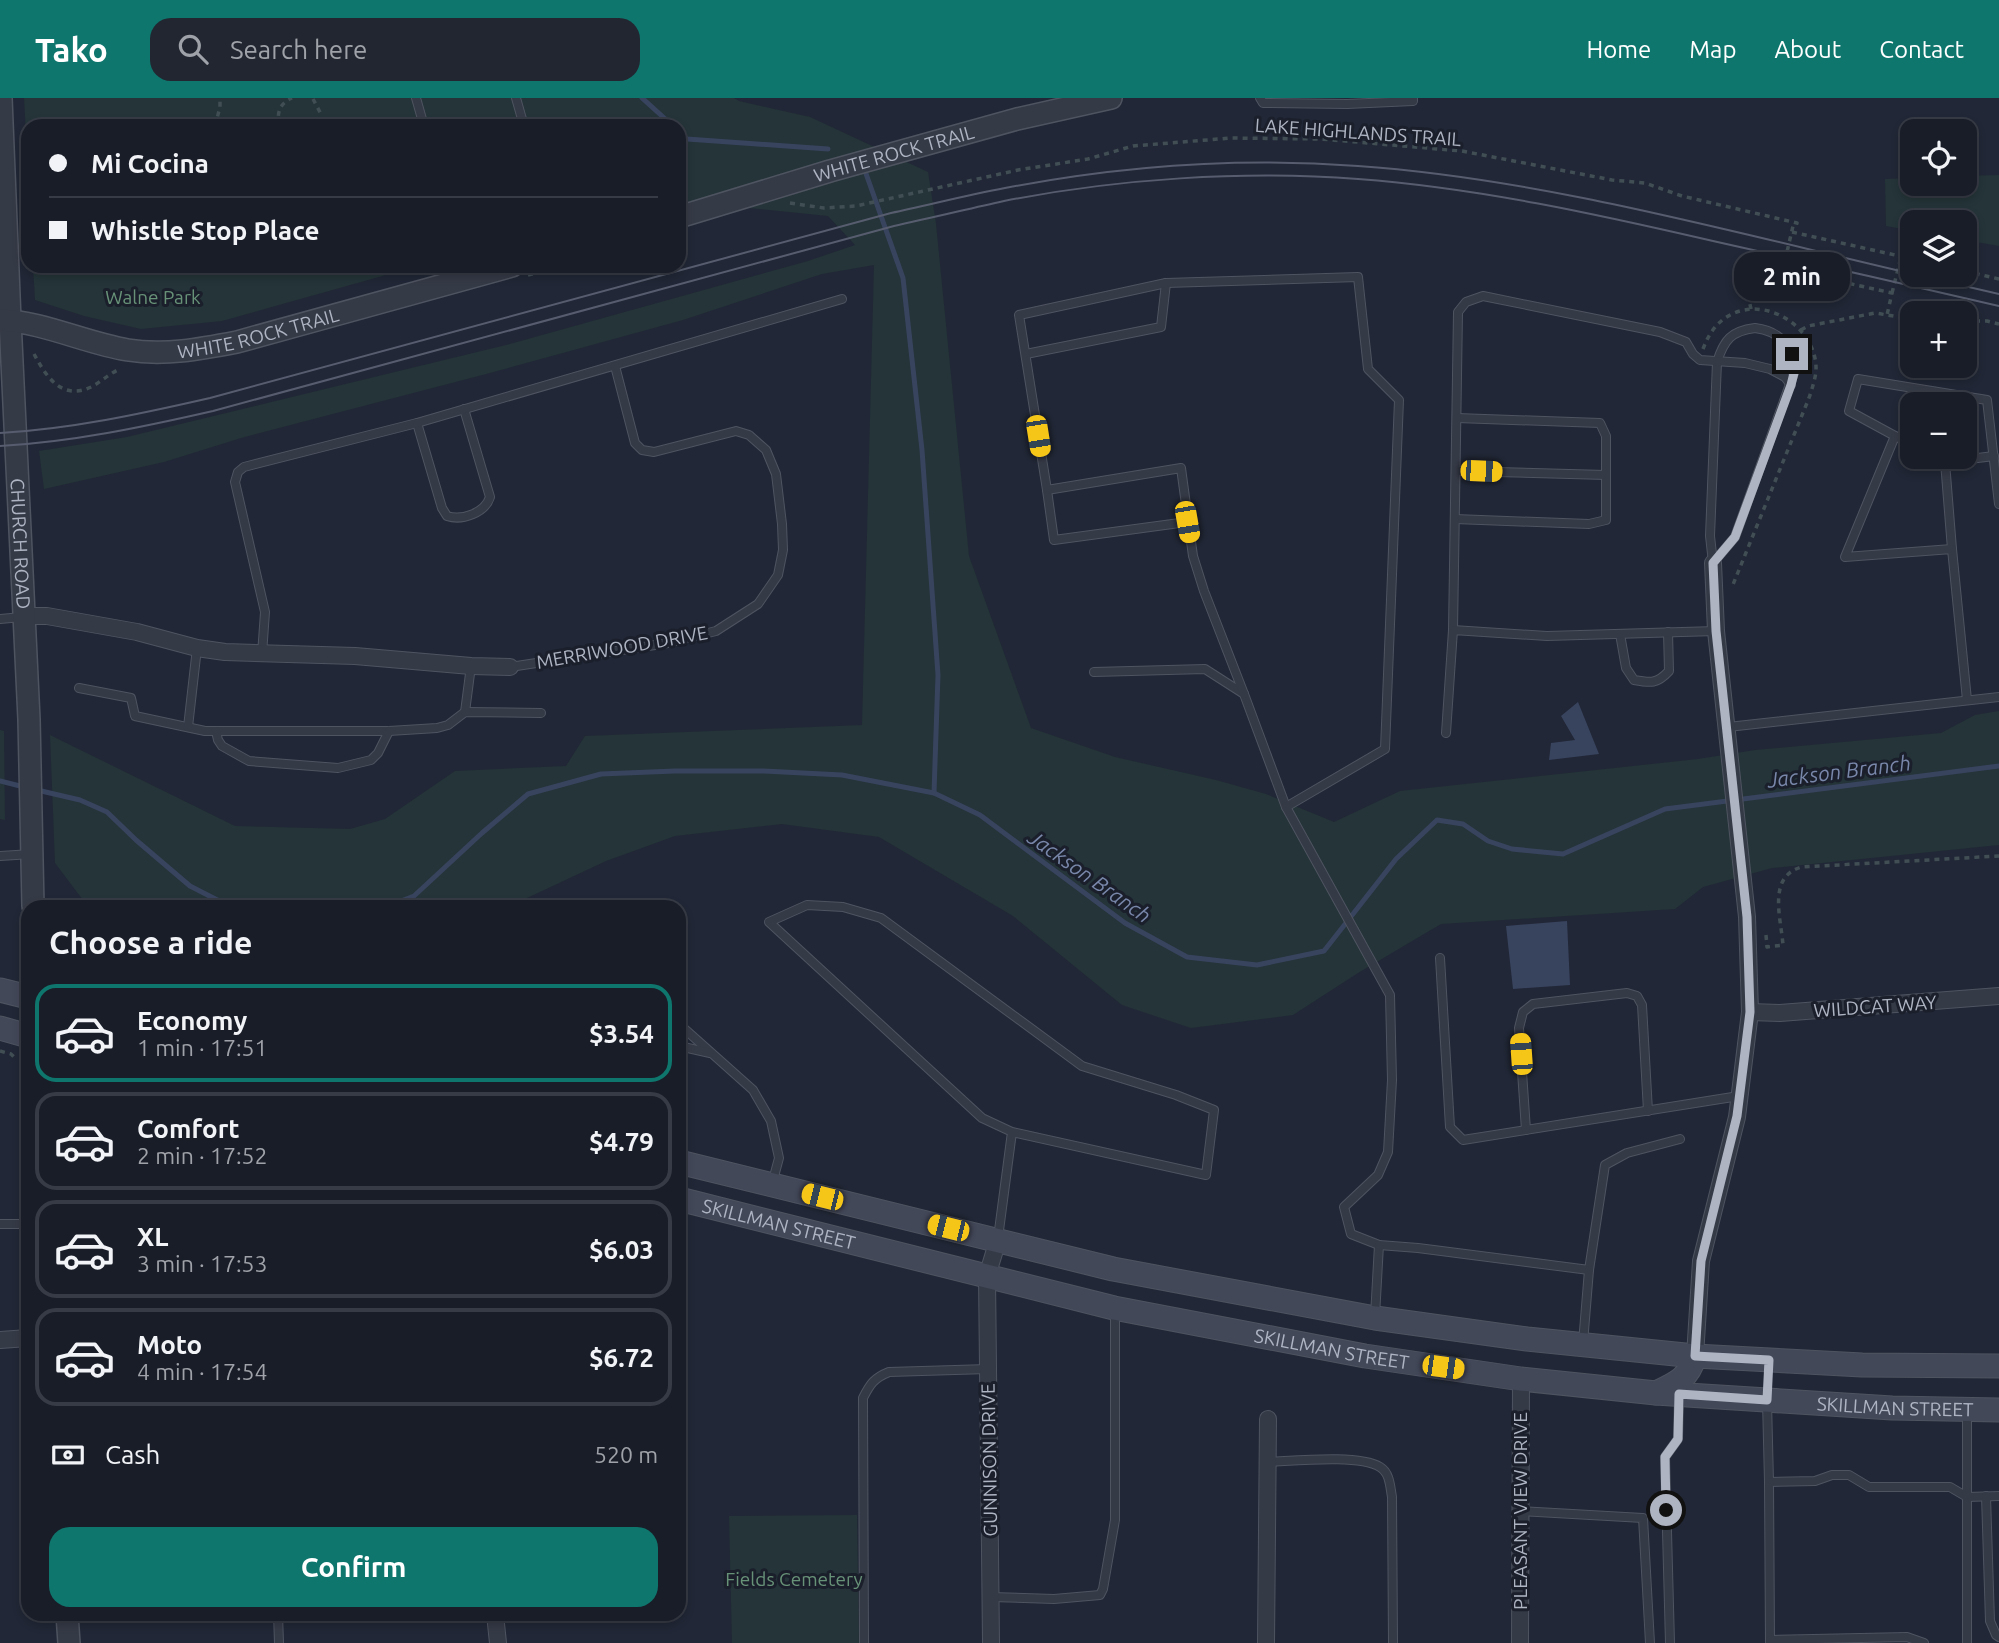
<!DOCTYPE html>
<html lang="en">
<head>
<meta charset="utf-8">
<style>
  :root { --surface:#191d28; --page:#222630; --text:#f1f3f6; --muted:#9fa2a8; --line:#373b45; --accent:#0f766e }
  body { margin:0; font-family:Ubuntu,sans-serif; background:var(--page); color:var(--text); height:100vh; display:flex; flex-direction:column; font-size:26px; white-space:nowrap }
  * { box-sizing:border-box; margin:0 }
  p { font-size:23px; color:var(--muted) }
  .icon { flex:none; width:38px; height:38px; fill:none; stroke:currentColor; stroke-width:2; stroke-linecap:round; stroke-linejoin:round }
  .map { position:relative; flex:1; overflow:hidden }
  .side { position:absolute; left:21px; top:802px; width:665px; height:721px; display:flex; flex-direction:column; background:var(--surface); border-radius:21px; box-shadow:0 4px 10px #0003,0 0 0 2px var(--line) }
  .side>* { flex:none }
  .guide { position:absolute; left:21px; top:21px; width:665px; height:154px; border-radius:21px; box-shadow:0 4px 10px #0003,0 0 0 2px var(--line); display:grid; align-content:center; height:154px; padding:0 28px; background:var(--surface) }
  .tools { position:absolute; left:1900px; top:21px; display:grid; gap:14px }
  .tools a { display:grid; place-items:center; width:77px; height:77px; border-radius:14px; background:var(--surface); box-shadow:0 4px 10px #0003,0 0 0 2px var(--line); font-size:35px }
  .end { position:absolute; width:32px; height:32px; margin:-16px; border:9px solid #afb4c3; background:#111; box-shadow:0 0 0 4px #111 }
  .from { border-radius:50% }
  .bubble { position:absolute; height:49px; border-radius:21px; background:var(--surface); box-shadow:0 4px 10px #0003,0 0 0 2px var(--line); font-size:23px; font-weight:600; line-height:49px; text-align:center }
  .car { position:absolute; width:21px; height:42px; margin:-21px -10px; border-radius:9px; box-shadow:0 0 5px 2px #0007; background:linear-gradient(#f5c518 24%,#345 0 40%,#f5c518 0 76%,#345 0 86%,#f5c518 0) }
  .guide b { display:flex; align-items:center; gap:24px; height:66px; font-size:26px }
  .guide b+b { border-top:2px solid var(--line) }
  .guide i { width:18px; height:18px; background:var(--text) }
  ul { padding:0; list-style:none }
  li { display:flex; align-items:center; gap:21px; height:98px; margin:0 14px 10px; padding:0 14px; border:4px solid var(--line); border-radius:21px }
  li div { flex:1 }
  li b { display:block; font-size:26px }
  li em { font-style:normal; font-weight:600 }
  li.on { border-color:var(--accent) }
  li>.icon { width:63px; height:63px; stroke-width:1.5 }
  h2 { padding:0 28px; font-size:32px; line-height:84px }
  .pay { display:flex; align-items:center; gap:18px; height:77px; padding:0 28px; font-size:26px }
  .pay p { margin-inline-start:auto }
  .primary-button { display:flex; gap:14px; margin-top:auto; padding:14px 28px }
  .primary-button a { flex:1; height:80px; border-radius:21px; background:var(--accent); color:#fff; font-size:28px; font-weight:600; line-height:80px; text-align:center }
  header { display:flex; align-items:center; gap:42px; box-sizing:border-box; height:98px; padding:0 35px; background:var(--accent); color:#fff }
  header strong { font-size:33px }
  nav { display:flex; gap:38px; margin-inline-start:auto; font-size:24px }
  .search { width:490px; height:63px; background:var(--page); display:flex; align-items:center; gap:18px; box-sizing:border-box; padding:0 24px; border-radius:21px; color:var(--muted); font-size:26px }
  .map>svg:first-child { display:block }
</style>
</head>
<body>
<header>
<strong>Tako</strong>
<div class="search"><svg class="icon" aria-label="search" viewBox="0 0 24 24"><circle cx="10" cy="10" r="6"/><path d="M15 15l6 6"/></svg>Search here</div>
<nav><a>Home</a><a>Map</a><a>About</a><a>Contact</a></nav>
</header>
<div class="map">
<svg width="1999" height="1545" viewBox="0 0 1999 1545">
  <rect width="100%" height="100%" fill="#212736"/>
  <!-- green -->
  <g fill="#243438">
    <path d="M24 0H734L739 3 810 19 928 74 936 126 969 458 1031 630 1115 659 1216 682 1266 696 1334 724 1400 693 1698 661 1755 652 1941 635 1975 617 1999 613V747L1772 770 1703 789 1675 811 1441 826 1358 875 1293 917 1191 930 1122 907 1013 818 879 739 782 726 675 738 606 763 510 808H96L86 806 55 765 50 637 235 728 350 731 385 721 455 673 566 668 585 638 862 627 874 167 822 176 683 222 490 275 241 340 164 364 44 391 39 353 127 339 506 247 808 163 855 147 828 118 679 103V28H28V72Z"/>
    <path d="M1999 77V148L1965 142V124H1913V133L1886 128 1885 81 1913 80V86H1965V78Z"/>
    <path d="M33 168H418L222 223 141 231 84 218 35 202Z"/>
    <path d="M0 632 4 633 5 722 0 721Z"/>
    <path d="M857 1417 859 1545H732L729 1418Z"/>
  </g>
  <!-- water -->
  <g fill="#38435e">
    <path d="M1578 604 1599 656 1549 662 1551 645 1575 642 1561 618Z"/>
    <path d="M1567 823 1570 887 1513 891 1506 828Z"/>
  </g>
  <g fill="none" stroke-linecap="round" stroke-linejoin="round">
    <!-- stream -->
    <g stroke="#38435e" stroke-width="5">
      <path d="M642 0 673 28"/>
      <path d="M679 34 687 41 828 51"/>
      <path d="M864 70 903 180 922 352 938 577 934 695"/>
      <path d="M0 683 24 689"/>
      <path d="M37 692 80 702 107 714 136 742 190 788 229 808"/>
      <path d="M388 808 414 798 482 735 528 696 601 676 675 673H764L842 677 934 695 980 717 1125 825 1187 859 1257 867 1324 853 1396 761 1437 722 1463 726 1488 743 1512 751 1563 756 1665 711 1999 668"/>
    </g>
    <defs>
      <g id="service">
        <path d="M416 0 424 28"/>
        <path d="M516 0 524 28"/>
        <path d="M1260 0 1263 5 1347 6 1413 3V0"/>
        <path d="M1755 230C1781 233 1794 250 1794 275L1735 439 1713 465 1710 438 1717 264C1724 242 1731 233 1755 230Z"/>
        <path d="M1026 256 1161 229 1166 185"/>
        <path d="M417 325 442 410 447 418C462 423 485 415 490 399L464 311"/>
        <path d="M1895 338 1913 347"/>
        <path d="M1935 359 1945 364 1952 451"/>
        <path d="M1945 364 1994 358"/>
        <path d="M1456 373 1606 377"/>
        <path d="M1047 392 1054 442 1187 424"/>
        <path d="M1455 421 1589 426 1606 422V338L1600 325 1457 320"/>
        <path d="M0 521 22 519"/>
        <path d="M1453 532 1458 214 1466 204 1483 198 1660 234 1686 244 1693 256 1700 262 1745 265 1770 271 1785 279 1791 287"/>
        <path d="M1620 536 1626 570 1634 582C1651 585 1657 586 1669 573L1668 534"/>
        <path d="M262 556 265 514 235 384 238 374 244 369 417 325 842 201"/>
        <path d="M510 569 668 545 716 533 758 506 778 477 783 452 782 426 776 376 766 352 749 337 736 333 654 354 642 352 635 345 615 268"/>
        <path d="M1094 574 1205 571 1244 596 1286 709"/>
        <path d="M79 590 131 600 135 618 205 633H389L437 630 448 627 465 614 541 615"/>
        <path d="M1244 596 1204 493 1193 458 1181 370 1047 392 1019 217 1166 185 1358 179 1368 271 1399 302 1385 651 1286 709 1390 897 1392 982 1388 1054 1378 1077 1344 1109 1351 1136 1379 1147 1375 1218"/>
        <path d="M1967 602 1952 451 1845 459 1895 338 1849 313 1858 281 1987 302 1999 406"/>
        <path d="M465 614 471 568"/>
        <path d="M188 629 197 550"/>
        <path d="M1728 629 1999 599"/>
        <path d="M216 633 218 642 222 648 249 663 338 670 371 662 378 655 389 633"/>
        <path d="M1446 635 1453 532 1547 538 1716 533"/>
        <path d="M0 758 32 756"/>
        <path d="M1440 860 1450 1029 1463 1042 1739 998"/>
        <path d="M679 926 753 992 771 1023 779 1060 772 1086"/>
        <path d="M679 948 710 955"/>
        <path d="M1526 1032 1519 930 1523 914 1533 906 1627 895 1637 898 1642 907 1648 1013"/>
        <path d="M0 1126H28"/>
        <path d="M998 1140 1012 1034 1206 1077 1214 1012 1176 997 1082 968 881 820 843 809 807 807 769 824 982 1020 1012 1034"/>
        <path d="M1379 1147 1418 1150 1589 1172 1605 1067 1627 1055 1680 1041"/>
        <path d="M1583 1245 1589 1172"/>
        <path d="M1767 1303 1769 1384 1815 1383 1832 1377H1849L1869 1389H1950L1967 1399 1999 1398"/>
        <path d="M1967 1315V1545"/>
        <path d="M1268 1364C1294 1363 1359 1356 1380 1369 1390 1375 1390 1388 1392 1399L1393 1545"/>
        <path d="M1769 1384 1770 1545"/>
        <path d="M1986 1398 1990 1523 1996 1537 1999 1539"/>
        <path d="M1520 1413 1643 1420 1650 1545"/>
        <path d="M991 1499 1054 1501 1100 1497 1103 1491 1115 1422V1213"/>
        <path d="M278 1516 279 1545"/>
        <path d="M1770 1542 1907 1539 1924 1545"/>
        <path d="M864 1545 863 1300C870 1286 874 1280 889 1274L988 1271"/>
        <path d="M1670 1545 1665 1359 1678 1341 1679 1299"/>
      </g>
      <g id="minor">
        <path d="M25 518H47L137 534 197 550 225 554 355 558 471 568 510 569"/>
        <path d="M1750 914 1780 915 1999 898"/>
        <path d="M0 1242 28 1240"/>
        <path d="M1695 1258 1701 1163 1737 1019 1750 914 1747 819 1716 533 1713 465"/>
        <path d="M495 1516 498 1545"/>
        <path d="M991 1545 987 1178 998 1142"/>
        <path d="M1266 1545 1268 1321"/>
        <path d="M1520 1545 1521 1281"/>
      </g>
      <g id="tertiary">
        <path id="s1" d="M1 0 10 222 29 621 33 808"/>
        <path id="s2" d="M679 119 830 73 1017 21 1111 0"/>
        <path id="s3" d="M0 222C44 224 85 245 128 252 164 258 201 251 237 244L512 168"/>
        <path d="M67 1516 69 1545"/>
      </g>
      <g id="secondary">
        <path d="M0 892 28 899"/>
        <path d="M0 930 28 938"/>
        <path d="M679 1064 1113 1171 1375 1220 1527 1241 1695 1258 1862 1267 1999 1268"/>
        <path id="s4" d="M679 1101 1114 1210 1365 1258 1521 1281 1656 1295 1892 1310 1999 1312"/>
        <path d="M1656 1295C1677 1285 1688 1281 1695 1258"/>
      </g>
    </defs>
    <!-- service casing -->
    <use href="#service" stroke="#4f5461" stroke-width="10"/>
    <!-- minor casing -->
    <use href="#minor" stroke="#4f5461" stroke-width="18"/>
    <!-- tertiary casing -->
    <use href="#tertiary" stroke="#4f5461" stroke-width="24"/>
    <!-- secondary casing -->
    <use href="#secondary" stroke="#4f5461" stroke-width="25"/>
    <!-- path -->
    <g stroke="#414f55" stroke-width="3.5" stroke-dasharray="5 5" stroke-linecap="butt">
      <path d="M313 1 321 16V28"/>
      <path d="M215 28 220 9V0"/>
      <path d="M279 28C277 14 279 6 292 0"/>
      <path d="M790 105 824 110 856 108 1018 72 1088 61 1133 48 1231 40 1321 41 1462 53 1612 82 1645 85 1682 98 1797 125 1796 128H1793L1781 180 1818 188 1820 179 1892 195 1887 217"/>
      <path d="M1792 134 1913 161"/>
      <path d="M1965 173 1999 181"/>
      <path d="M528 177 562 168"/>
      <path d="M1892 195 1901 159"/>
      <path d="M1751 211C1748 197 1744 183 1760 176L1781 180"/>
      <path d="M1965 223H1987L1999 226"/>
      <path d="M1801 232 1808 228 1875 215 1900 219 1913 218"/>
      <path d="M1703 251C1708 238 1714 228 1725 220 1763 194 1818 229 1816 273 1815 282 1812 291 1809 300L1732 489"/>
      <path d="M34 256C46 278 61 303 91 289 101 284 110 275 120 271"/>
      <path d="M1766 837 1767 849 1783 847C1781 820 1767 778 1802 769L1999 758"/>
      <path d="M0 953 11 956 16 961"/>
    </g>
    <!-- service -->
    <use href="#service" stroke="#353a47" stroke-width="8"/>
    <!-- minor -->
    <use href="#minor" stroke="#353a47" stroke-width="16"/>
    <!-- tertiary -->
    <use href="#tertiary" stroke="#353a47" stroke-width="21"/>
    <!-- secondary -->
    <use href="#secondary" stroke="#434859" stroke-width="23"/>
    <!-- tram -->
    <g stroke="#575d6e" stroke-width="2">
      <path d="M1917 177 1999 196"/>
      <path d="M0 335C71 331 140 316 210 300L891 115C929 107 967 97 1005 90 1120 68 1240 59 1358 68 1543 81 1732 134 1913 176"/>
      <path d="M0 348C72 344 143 329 213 313L894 128C931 120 968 111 1004 103 1116 81 1244 72 1358 81 1478 90 1596 116 1713 143 1808 164 1904 186 1999 208"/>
    </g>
  </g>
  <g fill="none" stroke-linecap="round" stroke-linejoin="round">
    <!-- route -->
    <path stroke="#afb4c3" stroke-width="9" d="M1666 1412 1665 1359 1678 1341 1679 1296 1767 1302 1769 1262 1695 1258 1701 1163 1737 1018 1750 914 1747 819 1716 533 1713 465 1735 439 1791 287 1794 275 1792 256"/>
  </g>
  <g text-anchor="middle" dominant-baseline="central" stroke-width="6" stroke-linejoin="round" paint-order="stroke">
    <!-- street labels -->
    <g font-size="19" fill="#afb4c3" stroke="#1a1f2b">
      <text transform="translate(1358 34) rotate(4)">LAKE HIGHLANDS TRAIL</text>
      <text stroke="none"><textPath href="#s2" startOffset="224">WHITE ROCK TRAIL</textPath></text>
      <text stroke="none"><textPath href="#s3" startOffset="264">WHITE ROCK TRAIL</textPath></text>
      <text stroke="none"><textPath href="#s1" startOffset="446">CHURCH ROAD</textPath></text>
      <text transform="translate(622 549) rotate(-10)">MERRIWOOD DRIVE</text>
      <text transform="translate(1875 908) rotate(-4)">WILDCAT WAY</text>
      <text stroke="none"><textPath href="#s4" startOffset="103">SKILLMAN STREET</textPath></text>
      <text stroke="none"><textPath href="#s4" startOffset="670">SKILLMAN STREET</textPath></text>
      <text stroke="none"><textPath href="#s4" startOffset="1237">SKILLMAN STREET</textPath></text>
      <text transform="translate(989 1362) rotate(-91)">GUNNISON DRIVE</text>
      <text transform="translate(1520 1413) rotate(-90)">PLEASANT VIEW DRIVE</text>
    </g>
    <!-- park labels -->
    <g font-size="19" fill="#689278" stroke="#1a1f2b">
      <text x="153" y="199">Walne Park</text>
      <text x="794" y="1481">Fields Cemetery</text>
    </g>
    <!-- water labels -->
    <g font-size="21" font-style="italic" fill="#7987aa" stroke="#1a1f2b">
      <text transform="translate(1839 673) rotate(-7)">Jackson Branch</text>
      <text transform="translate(1090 778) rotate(35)">Jackson Branch</text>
    </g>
  </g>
</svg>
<div class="tools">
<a><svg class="icon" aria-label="locate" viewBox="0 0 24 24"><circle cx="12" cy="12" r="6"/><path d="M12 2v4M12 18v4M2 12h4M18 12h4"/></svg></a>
<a><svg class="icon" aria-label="layers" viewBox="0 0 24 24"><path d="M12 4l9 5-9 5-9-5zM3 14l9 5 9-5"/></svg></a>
<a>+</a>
<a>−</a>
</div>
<i class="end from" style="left:1666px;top:1412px"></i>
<i class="end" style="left:1792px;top:256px"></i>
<div class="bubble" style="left:1734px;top:154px;width:116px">2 min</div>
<i class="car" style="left:1038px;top:338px;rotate:171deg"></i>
<i class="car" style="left:1481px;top:373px;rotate:92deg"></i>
<i class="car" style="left:1187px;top:424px;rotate:170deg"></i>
<i class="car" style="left:1521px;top:956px;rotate:356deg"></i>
<i class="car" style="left:822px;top:1099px;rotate:284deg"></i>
<i class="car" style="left:948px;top:1130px;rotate:284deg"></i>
<i class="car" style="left:1443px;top:1269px;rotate:98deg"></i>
<div class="guide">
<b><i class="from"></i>Mi Cocina</b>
<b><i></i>Whistle Stop Place</b>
</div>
<section class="side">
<h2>Choose a ride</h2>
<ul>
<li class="on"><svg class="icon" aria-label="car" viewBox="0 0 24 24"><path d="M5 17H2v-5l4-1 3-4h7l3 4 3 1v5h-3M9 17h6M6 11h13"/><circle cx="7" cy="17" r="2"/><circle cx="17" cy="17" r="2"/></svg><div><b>Economy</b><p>1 min · 17:51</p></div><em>$3.54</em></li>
<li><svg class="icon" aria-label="car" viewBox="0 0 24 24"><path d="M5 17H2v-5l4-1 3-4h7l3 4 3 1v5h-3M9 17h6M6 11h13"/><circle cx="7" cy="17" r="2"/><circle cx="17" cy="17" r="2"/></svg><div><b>Comfort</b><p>2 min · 17:52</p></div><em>$4.79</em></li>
<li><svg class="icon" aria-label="car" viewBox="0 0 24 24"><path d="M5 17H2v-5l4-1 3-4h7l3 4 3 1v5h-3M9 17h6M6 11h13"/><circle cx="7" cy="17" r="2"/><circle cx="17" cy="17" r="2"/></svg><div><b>XL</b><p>3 min · 17:53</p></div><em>$6.03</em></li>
<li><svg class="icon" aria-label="car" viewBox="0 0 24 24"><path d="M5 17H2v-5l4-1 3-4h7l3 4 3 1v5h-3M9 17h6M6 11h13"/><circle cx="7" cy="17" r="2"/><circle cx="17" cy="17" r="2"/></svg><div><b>Moto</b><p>4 min · 17:54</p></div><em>$6.72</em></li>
</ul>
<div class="pay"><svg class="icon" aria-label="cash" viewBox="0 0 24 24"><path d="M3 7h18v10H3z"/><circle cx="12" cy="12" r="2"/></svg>Cash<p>520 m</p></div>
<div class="primary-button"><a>Confirm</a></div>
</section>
</div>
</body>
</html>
